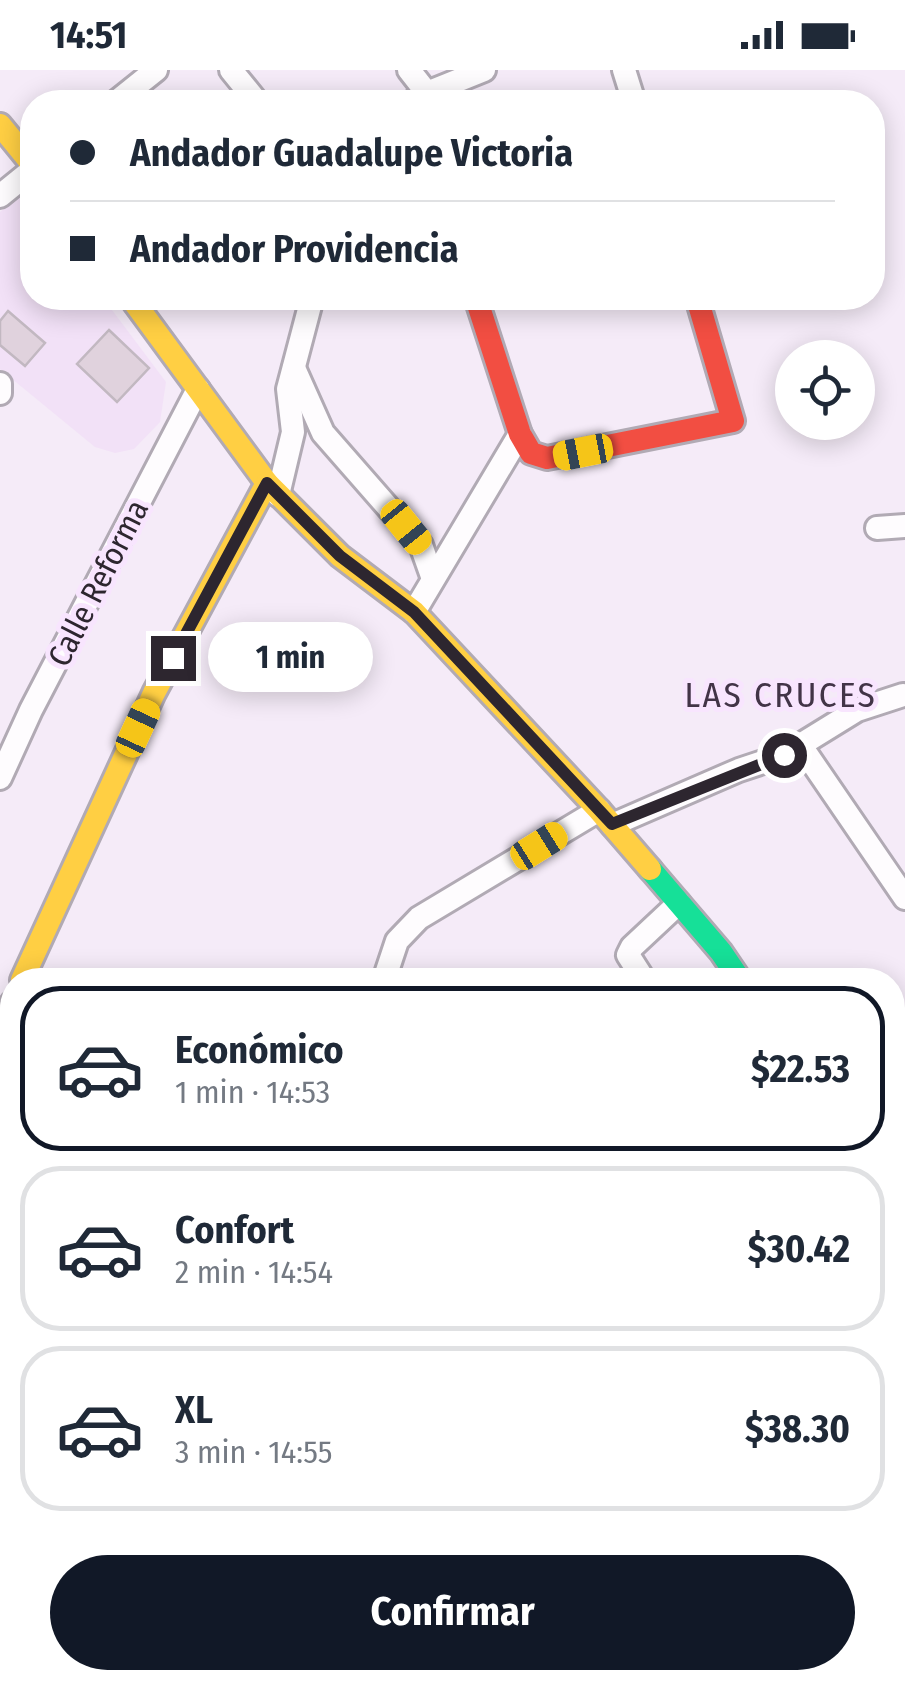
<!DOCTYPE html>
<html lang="es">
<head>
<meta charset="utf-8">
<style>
  :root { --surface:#fff; --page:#f2f2f3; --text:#1f2937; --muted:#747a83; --line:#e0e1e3; --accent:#111827 }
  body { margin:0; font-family:"Fira Sans Condensed",sans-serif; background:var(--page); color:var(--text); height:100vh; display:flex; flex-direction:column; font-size:38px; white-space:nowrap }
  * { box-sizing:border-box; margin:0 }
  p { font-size:32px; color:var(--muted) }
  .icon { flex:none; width:55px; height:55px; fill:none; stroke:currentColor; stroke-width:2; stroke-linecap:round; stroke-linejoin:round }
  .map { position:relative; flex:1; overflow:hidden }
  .panel { position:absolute; left:0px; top:898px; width:905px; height:722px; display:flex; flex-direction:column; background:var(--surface); border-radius:40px 40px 0 0; box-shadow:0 5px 25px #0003 }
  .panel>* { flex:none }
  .banner { position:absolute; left:20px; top:20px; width:865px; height:220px; border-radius:40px; box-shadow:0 5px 25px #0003; display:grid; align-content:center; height:220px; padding:0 50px; background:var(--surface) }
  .fabs { position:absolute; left:775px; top:270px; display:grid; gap:20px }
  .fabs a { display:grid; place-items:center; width:100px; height:100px; border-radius:50%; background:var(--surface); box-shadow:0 5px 25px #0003; font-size:50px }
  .end { position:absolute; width:45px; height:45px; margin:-22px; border:12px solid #2d262f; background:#fff; box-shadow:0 0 0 5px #fff }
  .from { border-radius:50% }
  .bubble { position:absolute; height:70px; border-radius:35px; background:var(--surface); box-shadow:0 5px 25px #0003; font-size:32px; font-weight:700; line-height:70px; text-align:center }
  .car { position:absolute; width:30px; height:60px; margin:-30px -15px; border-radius:12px; box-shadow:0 0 8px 2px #0007; background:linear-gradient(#f5c518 24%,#345 0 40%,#f5c518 0 76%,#345 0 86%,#f5c518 0) }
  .banner b { display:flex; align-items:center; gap:35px; height:95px; font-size:38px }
  .banner b+b { border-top:2px solid var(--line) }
  .banner i { width:25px; height:25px; background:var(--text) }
  ul { padding:18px 0 0; list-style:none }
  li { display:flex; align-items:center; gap:30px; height:165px; margin:0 20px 15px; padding:0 30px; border:5px solid var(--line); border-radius:40px }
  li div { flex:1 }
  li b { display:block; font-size:38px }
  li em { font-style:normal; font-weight:700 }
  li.on { border-color:var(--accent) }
  li>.icon { width:90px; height:90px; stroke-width:1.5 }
  .cta { display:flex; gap:20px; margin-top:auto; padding:20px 50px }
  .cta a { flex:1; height:115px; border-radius:60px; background:var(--accent); color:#fff; font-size:40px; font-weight:700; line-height:115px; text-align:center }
  .status { display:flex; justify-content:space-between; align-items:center; height:70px; padding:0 50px; background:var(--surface); direction:ltr }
  .status svg { height:28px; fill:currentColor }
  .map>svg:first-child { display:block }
</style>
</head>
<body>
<div class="status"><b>14:51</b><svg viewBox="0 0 49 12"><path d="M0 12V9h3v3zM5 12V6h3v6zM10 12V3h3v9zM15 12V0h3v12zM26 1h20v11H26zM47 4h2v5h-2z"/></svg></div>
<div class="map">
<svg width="905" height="1619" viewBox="0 0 905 1619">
  <rect width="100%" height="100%" fill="#f5ebf8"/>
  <!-- built -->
  <path fill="#f2e1f7" d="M25 122 32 131V228H103L166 312 160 352 134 379 115 383 95 377 0 299V142Z"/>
  <!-- building -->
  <g fill="#e0d2dd" stroke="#c2b8c1" stroke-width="2.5">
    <path d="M8 241 45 273 25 296 0 275V251Z"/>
    <path d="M109 260 149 298 117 332 77 294Z"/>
  </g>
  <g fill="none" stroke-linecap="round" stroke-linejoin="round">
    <defs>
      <g id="street">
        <path d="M231 0 257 32"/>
        <path d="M409 0 427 23"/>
        <path d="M624 0 634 32"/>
        <path d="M116 32 156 0"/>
        <path d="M412 32 427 23 484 0"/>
        <path d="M0 126 32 100"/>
        <path d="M294 298 323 363 421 475 433 509"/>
        <path d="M0 314V323"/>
        <path d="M278 425 293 362 288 319 312 228"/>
        <path d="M877 458 905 456"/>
        <path d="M414 542 520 364"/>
        <path d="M801 676 905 828"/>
        <path d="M0 708 31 640 198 319"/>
        <path d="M612 755 739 700 784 685 857 640 903 625"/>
        <path d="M384 910 397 871 419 848 599 740"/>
        <path d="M644 910 628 885 632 877 679 833"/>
        <path d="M12 933 6 955 12 961"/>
        <path d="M892 982 905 976"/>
        <path d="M0 1052 12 1056"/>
        <path d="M0 1185 12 1190"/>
        <path d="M892 1552 905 1550"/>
        <path d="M402 1608 408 1619"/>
        <path d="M545 1619 564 1608"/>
      </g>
      <g id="fast">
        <path d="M650 799 721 882 740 910"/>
        <path d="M892 1145 905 1164"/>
      </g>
      <g id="slow">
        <path d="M0 55 32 94"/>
        <path d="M131 228 267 413 340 486 414 542 599 740 650 799"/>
        <path d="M22 910 154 623 267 413"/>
      </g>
      <path id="jam" d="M476 228 520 364 531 383 547 388 733 351 697 228"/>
    </defs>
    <!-- street casing -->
    <use href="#street" stroke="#b1aab4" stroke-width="28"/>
    <!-- fast casing -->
    <use href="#fast" stroke="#b1aab4" stroke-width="28"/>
    <!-- slow casing -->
    <use href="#slow" stroke="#b1aab4" stroke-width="28"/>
    <!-- jam casing -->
    <use href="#jam" stroke="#b1aab4" stroke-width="28"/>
    <!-- street -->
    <use href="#street" stroke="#fefcfe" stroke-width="22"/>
    <!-- fast -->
    <use href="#fast" stroke="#16e098" stroke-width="22"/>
    <!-- slow -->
    <use href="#slow" stroke="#ffcf43" stroke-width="22"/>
    <!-- jam -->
    <use href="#jam" stroke="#f24e42" stroke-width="22"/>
  </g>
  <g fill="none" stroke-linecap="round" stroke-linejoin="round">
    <!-- route -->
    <path stroke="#2d262f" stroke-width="12" d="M173 588 267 413 340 486 414 542 612 754 784 685"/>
  </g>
  <g text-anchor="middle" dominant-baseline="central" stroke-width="10" stroke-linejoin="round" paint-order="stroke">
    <!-- street labels -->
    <g font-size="32" fill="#2d262f" stroke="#f8e5fe">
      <text transform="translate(98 513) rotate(-63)">Calle Reforma</text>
    </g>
    <!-- neighbourhood labels -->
    <g font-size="35" letter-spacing="2.5" fill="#423447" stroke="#f8e5fe">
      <text x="781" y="625">LAS CRUCES</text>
    </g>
  </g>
</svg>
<div class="fabs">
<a><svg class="icon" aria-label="locate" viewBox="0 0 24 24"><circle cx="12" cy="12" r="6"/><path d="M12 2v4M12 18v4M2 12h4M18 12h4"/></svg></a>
</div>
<i class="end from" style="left:784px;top:685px"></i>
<i class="end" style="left:173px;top:588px"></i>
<div class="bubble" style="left:208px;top:552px;width:165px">1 min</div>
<i class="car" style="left:583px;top:382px;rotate:259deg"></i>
<i class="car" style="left:406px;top:457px;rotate:141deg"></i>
<i class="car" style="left:138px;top:658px;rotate:25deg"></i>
<i class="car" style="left:539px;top:776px;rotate:58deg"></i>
<div class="banner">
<b><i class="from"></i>Andador Guadalupe Victoria</b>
<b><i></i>Andador Providencia</b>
</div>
<section class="panel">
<ul>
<li class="on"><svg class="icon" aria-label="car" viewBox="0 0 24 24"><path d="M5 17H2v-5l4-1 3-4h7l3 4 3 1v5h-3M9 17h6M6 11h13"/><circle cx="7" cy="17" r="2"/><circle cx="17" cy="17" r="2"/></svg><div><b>Económico</b><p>1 min · 14:53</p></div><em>$22.53</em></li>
<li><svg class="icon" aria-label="car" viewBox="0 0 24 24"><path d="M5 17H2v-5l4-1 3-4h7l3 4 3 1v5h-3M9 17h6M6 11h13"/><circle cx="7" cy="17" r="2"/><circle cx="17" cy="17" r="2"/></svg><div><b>Confort</b><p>2 min · 14:54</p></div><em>$30.42</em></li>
<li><svg class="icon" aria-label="car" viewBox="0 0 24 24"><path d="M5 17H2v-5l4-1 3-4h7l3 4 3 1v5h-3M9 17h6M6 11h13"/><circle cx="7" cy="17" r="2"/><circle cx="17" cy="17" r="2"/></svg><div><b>XL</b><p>3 min · 14:55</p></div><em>$38.30</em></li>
</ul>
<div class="cta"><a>Confirmar</a></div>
</section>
</div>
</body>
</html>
